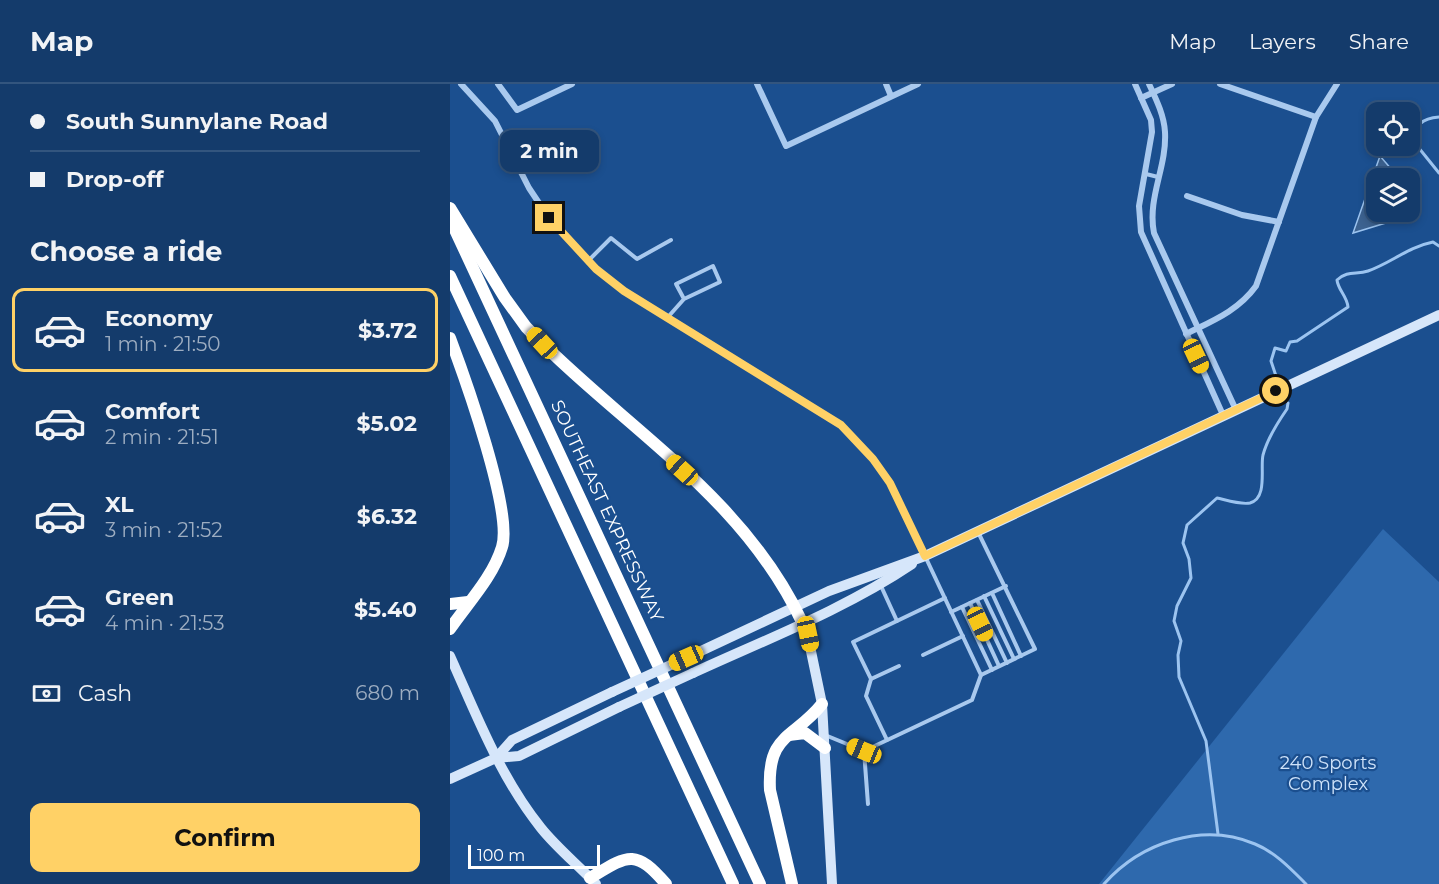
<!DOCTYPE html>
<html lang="en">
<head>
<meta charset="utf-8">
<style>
  :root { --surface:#143b6b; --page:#214673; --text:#f1f3f6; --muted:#9dadc1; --line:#33557e; --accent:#ffd166 }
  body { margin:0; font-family:Montserrat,sans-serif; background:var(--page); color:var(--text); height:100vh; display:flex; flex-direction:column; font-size:22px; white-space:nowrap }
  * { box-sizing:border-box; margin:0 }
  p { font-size:20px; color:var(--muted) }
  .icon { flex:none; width:33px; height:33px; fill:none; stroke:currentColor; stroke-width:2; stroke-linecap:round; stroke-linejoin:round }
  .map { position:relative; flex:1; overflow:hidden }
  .details { display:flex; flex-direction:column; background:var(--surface); width:450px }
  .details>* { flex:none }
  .hud { display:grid; align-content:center; height:132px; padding:0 30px; background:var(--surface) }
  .buttons { position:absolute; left:916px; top:18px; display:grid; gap:12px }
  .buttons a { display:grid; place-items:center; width:54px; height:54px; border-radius:12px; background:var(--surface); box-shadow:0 3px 9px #0003,0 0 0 2px var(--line); font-size:30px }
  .scale { position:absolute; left:18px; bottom:15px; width:132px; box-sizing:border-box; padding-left:6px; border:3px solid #fff; border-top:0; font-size:16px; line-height:21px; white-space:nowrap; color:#fff; -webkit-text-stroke:4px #1b4f8f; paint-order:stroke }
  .end { position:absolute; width:27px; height:27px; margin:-14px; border:8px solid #ffd166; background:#111; box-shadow:0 0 0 3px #111 }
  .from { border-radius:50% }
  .bubble { position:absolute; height:42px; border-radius:12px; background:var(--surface); box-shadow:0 3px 9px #0003,0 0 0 2px var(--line); font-size:20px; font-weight:700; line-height:42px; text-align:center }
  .car { position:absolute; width:18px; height:36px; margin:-18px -9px; border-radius:8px; box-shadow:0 0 4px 2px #0007; background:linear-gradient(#f5c518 24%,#345 0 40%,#f5c518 0 76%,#345 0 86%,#f5c518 0) }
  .hud b { display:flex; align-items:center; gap:21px; height:57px; font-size:22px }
  .hud b+b { border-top:2px solid var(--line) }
  .hud i { width:15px; height:15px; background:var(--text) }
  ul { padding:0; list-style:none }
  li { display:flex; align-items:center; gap:18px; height:84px; margin:0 12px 9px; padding:0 18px; border:3px solid transparent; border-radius:12px }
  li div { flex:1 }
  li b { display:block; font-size:22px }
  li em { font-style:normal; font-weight:700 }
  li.current { border-color:var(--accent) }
  li>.icon { width:54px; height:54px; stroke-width:1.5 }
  h2 { padding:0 30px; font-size:27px; line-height:72px }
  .pay { display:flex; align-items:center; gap:15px; height:66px; padding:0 30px; font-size:22px }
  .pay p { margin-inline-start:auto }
  .primary-button { display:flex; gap:12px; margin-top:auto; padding:12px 30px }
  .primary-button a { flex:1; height:69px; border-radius:12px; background:var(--accent); color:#111; font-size:24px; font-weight:700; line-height:69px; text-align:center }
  header { display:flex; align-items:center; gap:36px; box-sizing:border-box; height:84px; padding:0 30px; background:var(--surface); border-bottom:2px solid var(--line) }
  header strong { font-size:28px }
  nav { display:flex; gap:33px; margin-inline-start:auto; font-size:21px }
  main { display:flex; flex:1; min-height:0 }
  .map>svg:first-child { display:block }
</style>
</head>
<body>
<header>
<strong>Map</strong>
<nav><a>Map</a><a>Layers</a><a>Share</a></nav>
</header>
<main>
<section class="details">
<div class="hud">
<b><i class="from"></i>South Sunnylane Road</b>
<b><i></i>Drop-off</b>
</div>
<h2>Choose a ride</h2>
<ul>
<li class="current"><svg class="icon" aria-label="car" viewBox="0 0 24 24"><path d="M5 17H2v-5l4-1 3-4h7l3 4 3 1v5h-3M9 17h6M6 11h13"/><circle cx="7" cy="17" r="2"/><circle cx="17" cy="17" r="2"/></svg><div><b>Economy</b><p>1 min · 21:50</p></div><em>$3.72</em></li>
<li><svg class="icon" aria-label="car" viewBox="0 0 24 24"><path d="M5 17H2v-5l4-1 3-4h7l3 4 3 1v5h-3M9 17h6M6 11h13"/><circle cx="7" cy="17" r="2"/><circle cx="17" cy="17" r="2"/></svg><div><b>Comfort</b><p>2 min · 21:51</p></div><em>$5.02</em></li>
<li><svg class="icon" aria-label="car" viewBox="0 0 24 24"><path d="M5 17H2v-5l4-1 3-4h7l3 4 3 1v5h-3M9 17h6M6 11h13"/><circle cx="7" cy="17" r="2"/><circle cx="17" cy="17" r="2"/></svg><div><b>XL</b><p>3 min · 21:52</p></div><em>$6.32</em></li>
<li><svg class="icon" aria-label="car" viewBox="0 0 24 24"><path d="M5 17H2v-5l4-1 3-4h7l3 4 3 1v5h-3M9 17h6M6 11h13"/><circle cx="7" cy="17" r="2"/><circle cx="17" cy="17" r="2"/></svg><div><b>Green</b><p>4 min · 21:53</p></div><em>$5.40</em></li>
</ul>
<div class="pay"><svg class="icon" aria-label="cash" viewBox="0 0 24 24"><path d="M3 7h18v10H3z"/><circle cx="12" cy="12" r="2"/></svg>Cash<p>680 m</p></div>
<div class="primary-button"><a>Confirm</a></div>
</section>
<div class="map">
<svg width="989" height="800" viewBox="0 0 989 800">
  <rect width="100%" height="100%" fill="#1b4f8f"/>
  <!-- green -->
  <path fill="#2e69ad" d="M933 445 989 498V800H649Z"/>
  <!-- water -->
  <path fill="#3c6290" stroke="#9cc4f0" stroke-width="1.5" d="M930 72 949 94H927V128H953L939 138 903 149Z"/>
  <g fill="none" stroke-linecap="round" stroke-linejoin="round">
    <!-- stream -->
    <g stroke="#9cc4f0" stroke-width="3">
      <path d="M989 33C972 34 965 41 964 58L989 89"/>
      <path d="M826 292 821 277 825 264 836 267 840 258 847 257 898 223C897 212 888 206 887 196 898 186 906 191 918 187 941 179 958 163 983 158L989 162"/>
      <path d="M768 750 756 657 729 593 728 571 731 557 724 537 727 522 741 494 739 475 733 459 737 441 767 414C776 416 791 421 800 419 818 414 810 384 813 371 817 356 828 338 837 325L838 319"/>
      <path d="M654 800C691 758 753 738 805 760 825 768 841 785 856 800"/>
    </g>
    <!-- lane -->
    <g stroke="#a9c9ee" stroke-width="4">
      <path d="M696 90 708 93"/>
      <path d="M138 177 161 154 187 175 221 156"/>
      <path d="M218 233 234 215 270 198 263 182 226 200 234 215"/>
      <path d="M475 472 531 591 585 565 529 450"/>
      <path d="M431 502 447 537"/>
      <path d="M542 509 571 572"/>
      <path d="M534 512 564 575"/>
      <path d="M527 516 557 579"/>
      <path d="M520 519 549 582"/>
      <path d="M512 523 542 586"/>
      <path d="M501 528 556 502"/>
      <path d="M473 571 513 552"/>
      <path d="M421 595 449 582"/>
      <path d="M375 651 414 667 522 616 531 591"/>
      <path d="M437 656 416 612 421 595 403 558 495 514"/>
      <path d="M414 667 418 720"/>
    </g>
    <!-- street -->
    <g stroke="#a9c9ee" stroke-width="6">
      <path d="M11 0 45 37 79 104 99 134 146 185 174 207 391 341 423 375 440 399 475 472"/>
      <path d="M48 0 67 26 122 0"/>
      <path d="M307 0 336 62 468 0"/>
      <path d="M436 0 441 12"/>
      <path d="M685 0 701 36 702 48 689 122 691 148 773 331"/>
      <path d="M699 0C706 15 714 31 715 48 717 83 697 114 704 149L786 326"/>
      <path d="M770 0 866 33"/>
      <path d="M691 14 722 0"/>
      <path d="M737 112 792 131 829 138"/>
      <path d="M736 250C762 237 788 227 806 202L866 33 887 0"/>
    </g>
    <!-- secondary -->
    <g stroke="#d6e6fa" stroke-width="10">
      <path d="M352 538 357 548 372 620 382 800"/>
      <path d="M0 572C26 630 50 693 91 744 107 764 128 781 146 800"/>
      <path d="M236 574 379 507 475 472 989 231"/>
      <path d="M243 589C317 555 395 525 462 480"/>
      <path d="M46 674 62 656 162 608"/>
      <path d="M0 695 46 674 69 672 169 623"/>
    </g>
    <!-- highway -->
    <g stroke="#fff" stroke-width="12">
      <path d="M0 124 55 214 76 243C171 342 292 410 352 538"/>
      <path d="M0 135 310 800"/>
      <path d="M0 192 283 800"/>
      <path d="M0 254C15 294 63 428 52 463 43 493 17 520 0 545"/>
      <path d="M0 520 18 518"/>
      <path d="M339 651 355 649 375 664"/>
      <path d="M140 794C178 771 185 764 216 800"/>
      <path d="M342 800 320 706C317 649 344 655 372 620"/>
    </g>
    <!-- secondary-bridge -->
    <g stroke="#d6e6fa" stroke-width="10">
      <path d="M162 608 236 574"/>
      <path d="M169 623 243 589"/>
    </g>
  </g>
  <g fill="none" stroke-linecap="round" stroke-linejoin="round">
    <!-- route -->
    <path stroke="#ffd166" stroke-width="8" d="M99 134 146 185 174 207 391 341 423 375 440 399 475 472 826 307"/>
  </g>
  <g text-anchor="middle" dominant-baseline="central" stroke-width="4.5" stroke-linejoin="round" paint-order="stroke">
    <!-- street labels -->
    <g font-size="18" fill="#fff" stroke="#1b4f8f">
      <text transform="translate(157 427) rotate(65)">SOUTHEAST EXPRESSWAY</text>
    </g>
    <!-- park labels -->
    <g font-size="18" fill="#cfe3fa" stroke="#1b4f8f">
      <text x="878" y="679">240 Sports<tspan x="878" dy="21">Complex</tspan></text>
    </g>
  </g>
</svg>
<div class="buttons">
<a><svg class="icon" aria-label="locate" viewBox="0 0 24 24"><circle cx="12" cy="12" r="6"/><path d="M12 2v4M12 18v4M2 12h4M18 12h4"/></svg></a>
<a><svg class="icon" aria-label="layers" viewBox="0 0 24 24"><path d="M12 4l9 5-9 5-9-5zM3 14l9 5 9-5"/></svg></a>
</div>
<div class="scale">100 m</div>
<i class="end from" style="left:826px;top:307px"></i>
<i class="end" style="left:99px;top:134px"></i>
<div class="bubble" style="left:50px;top:46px;width:99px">2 min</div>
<i class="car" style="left:92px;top:259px;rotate:317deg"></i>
<i class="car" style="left:746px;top:272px;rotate:155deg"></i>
<i class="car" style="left:232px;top:386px;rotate:312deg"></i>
<i class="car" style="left:530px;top:540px;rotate:155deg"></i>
<i class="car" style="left:358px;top:550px;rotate:168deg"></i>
<i class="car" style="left:236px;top:574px;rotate:246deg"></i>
<i class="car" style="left:414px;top:667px;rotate:292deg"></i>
</div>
</main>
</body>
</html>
